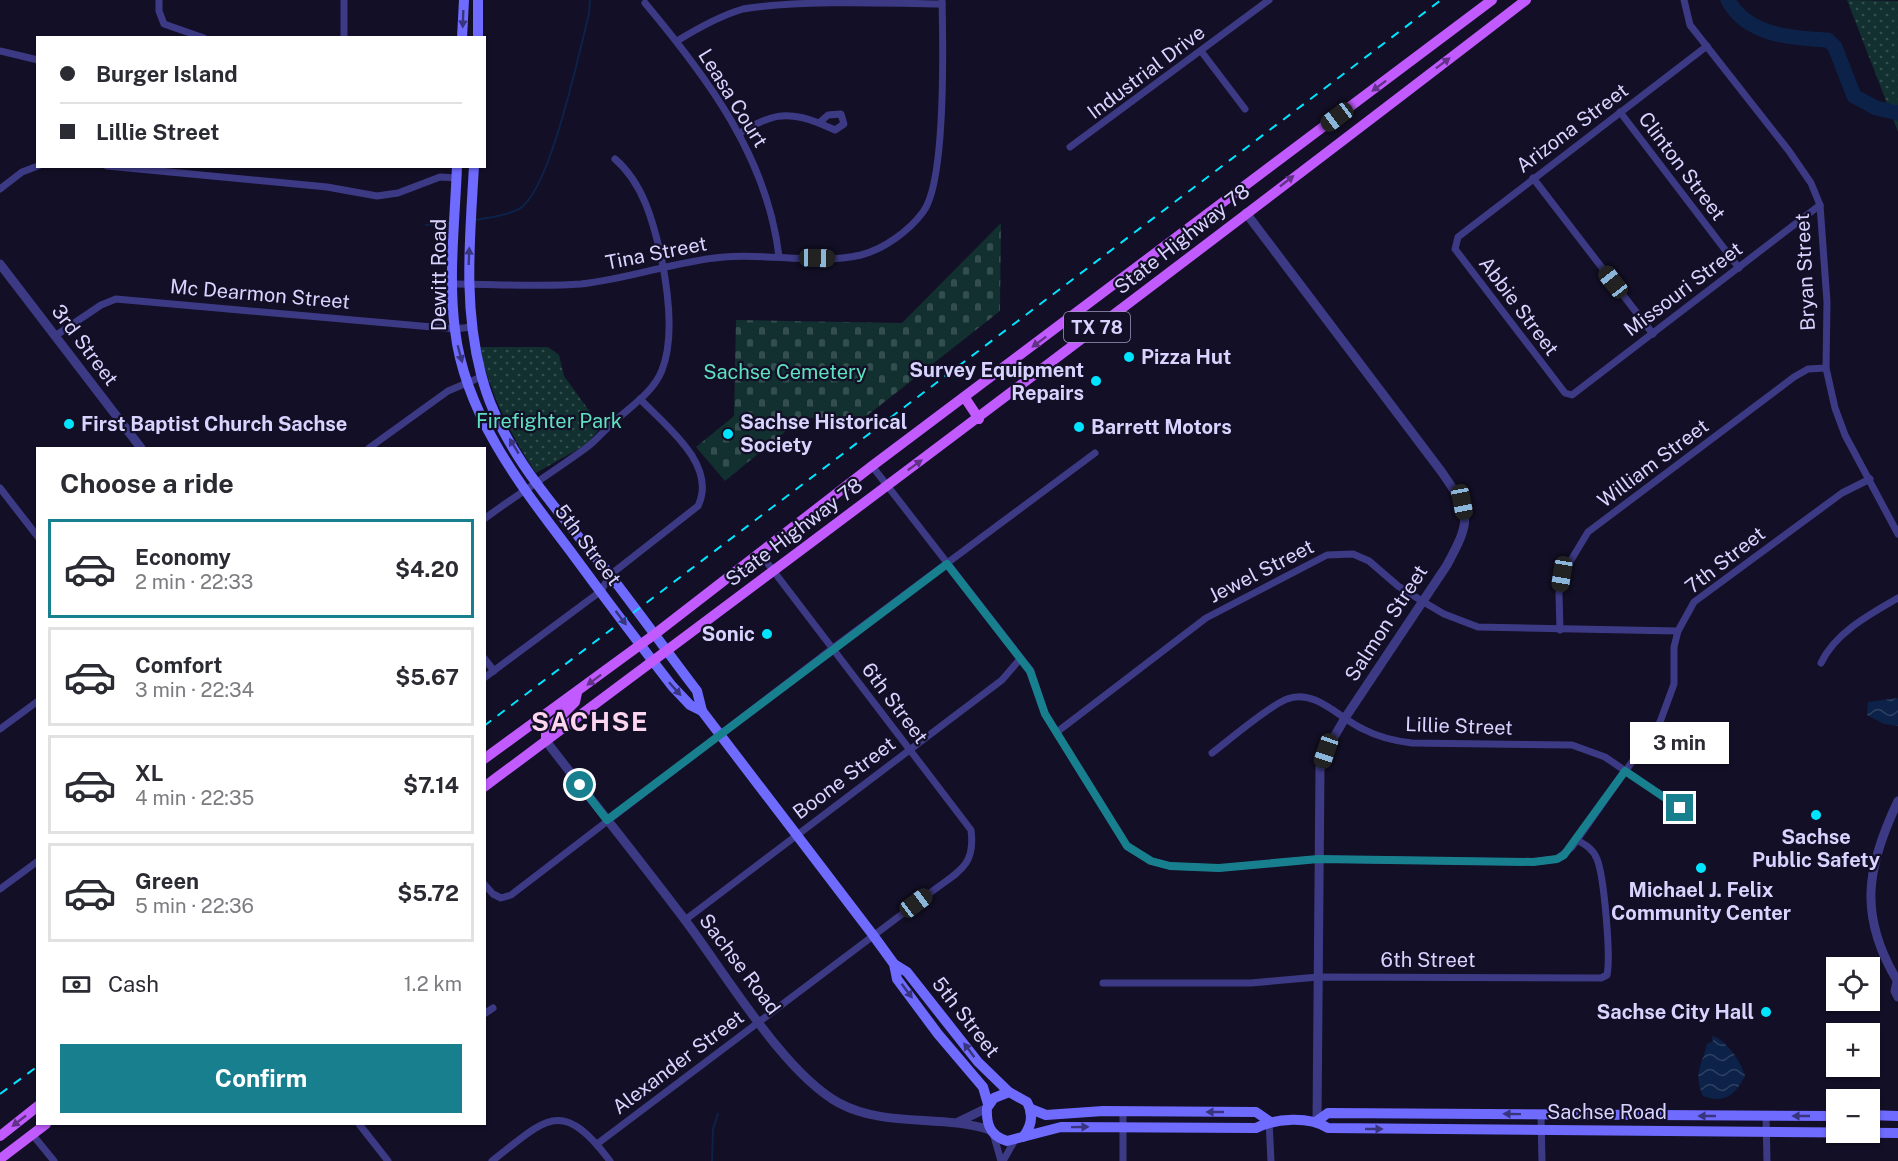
<!DOCTYPE html>
<html lang="en">
<head>
<meta charset="utf-8">
<style>
  :root { --surface:#fff; --page:#f7f7f7; --text:#2b2b33; --muted:#7c7c81; --line:#e1e1e2; --accent:#187f8f }
  body { margin:0; font-family:"Public Sans",sans-serif; background:var(--page); color:var(--text); height:100vh; display:flex; flex-direction:column; font-size:22px; white-space:nowrap }
  * { box-sizing:border-box; margin:0 }
  p { font-size:20px; color:var(--muted) }
  .icon { flex:none; width:33px; height:33px; fill:none; stroke:currentColor; stroke-width:2; stroke-linecap:round; stroke-linejoin:round }
  .map { position:relative; flex:1; overflow:hidden }
  .panel { position:absolute; left:36px; top:447px; width:450px; height:678px; display:flex; flex-direction:column; background:var(--surface); border-radius:0px; box-shadow:0 2px 4px #0004 }
  .panel>* { flex:none }
  .top-card { position:absolute; left:36px; top:36px; width:450px; height:132px; border-radius:0px; box-shadow:0 2px 4px #0004; display:grid; align-content:center; height:132px; padding:0 24px; background:var(--surface) }
  .controls { position:absolute; left:1826px; top:957px; display:grid; gap:12px }
  .controls a { display:grid; place-items:center; width:54px; height:54px; border-radius:0px; background:var(--surface); box-shadow:0 2px 4px #0004; font-size:30px }
  .end { position:absolute; width:27px; height:27px; margin:-14px; border:8px solid #187f8f; background:#fff; box-shadow:0 0 0 3px #fff }
  .from { border-radius:50% }
  .bubble { position:absolute; height:42px; border-radius:0px; background:var(--surface); box-shadow:0 2px 4px #0004; font-size:20px; font-weight:700; line-height:42px; text-align:center }
  .car { position:absolute; width:18px; height:36px; margin:-18px -9px; border-radius:8px; box-shadow:0 0 4px 2px #0007; background:linear-gradient(#222 24%,#8ab4d8 0 40%,#222 0 76%,#8ab4d8 0 86%,#222 0) }
  .top-card b { display:flex; align-items:center; gap:21px; height:57px; font-size:22px }
  .top-card b+b { border-top:2px solid var(--line) }
  .top-card i { width:15px; height:15px; background:var(--text) }
  ul { padding:0; list-style:none }
  li { display:flex; align-items:center; gap:18px; height:99px; margin:0 12px 9px; padding:0 12px; border:3px solid var(--line); border-radius:0px }
  li div { flex:1 }
  li b { display:block; font-size:22px }
  li em { font-style:normal; font-weight:700 }
  li.on { border-color:var(--accent) }
  li>.icon { width:54px; height:54px; stroke-width:1.5 }
  h2 { padding:0 24px; font-size:27px; line-height:72px }
  .pay { display:flex; align-items:center; gap:15px; height:66px; padding:0 24px; font-size:22px }
  .pay p { margin-inline-start:auto }
  .cta { display:flex; gap:12px; margin-top:auto; padding:12px 24px }
  .cta a { flex:1; height:69px; border-radius:0px; background:var(--accent); color:#fff; font-size:24px; font-weight:700; line-height:69px; text-align:center }
  .map>svg:first-child { display:block }
</style>
</head>
<body>
<div class="map">
<svg width="1898" height="1161" viewBox="0 0 1898 1161">
  <defs>
    <pattern id="cemetery-stones" width="16" height="16" patternUnits="userSpaceOnUse" patternTransform="scale(1.5)"><rect width="16" height="16" fill="#12302f"/><path d="M2 7V4a2 2 0 0 1 4 0v3zM10 15v-3a2 2 0 0 1 4 0v3z" fill="#344d4e"/></pattern>
    <pattern id="park-dots" width="8" height="8" patternUnits="userSpaceOnUse" patternTransform="scale(1.5)"><rect width="8" height="8" fill="#12302f"/><path d="M2 2h.1M6 6h.1" fill="none" stroke="#344d4e" stroke-width="1.8" stroke-linecap="round"/></pattern>
    <pattern id="water-waves" width="16" height="10" patternUnits="userSpaceOnUse" patternTransform="scale(1.5)"><rect width="16" height="10" fill="#0c2248"/><path d="M0 5q4-4 8 0t8 0" fill="none" stroke="#2f4163"/></pattern>
  </defs>
  <rect width="100%" height="100%" fill="#130f26"/>
  <!-- cemetery -->
  <path fill="url(#cemetery-stones)" d="M1001 223 1000 311 864 418H802L725 481 696 447 734 416 736 320 902 323Z"/>
  <!-- park -->
  <g fill="url(#park-dots)">
    <path d="M1847 0 1898 1V132Z"/>
    <path d="M479 347H548L559 355 564 376 601 427 587 444 536 473C509 433 491 394 479 347Z"/>
  </g>
  <!-- water -->
  <g fill="url(#water-waves)">
    <path d="M1898 698V726L1884 724 1867 715 1868 702Z"/>
    <path d="M1712 1036C1726 1039 1742 1063 1745 1076 1735 1095 1725 1104 1703 1096 1693 1072 1702 1066 1707 1044L1713 1041Z"/>
  </g>
  <g fill="none" stroke-linecap="round" stroke-linejoin="round">
    <!-- stream -->
    <g stroke="#0c2248" stroke-width="2">
      <path d="M474 220C487 218 506 216 519 209 550 192 579 52 589 14L590 0"/>
      <path d="M426 225 450 223"/>
      <path d="M712 1161 713 1129 718 1114"/>
    </g>
    <!-- river -->
    <path stroke="#0c2248" stroke-width="15" d="M1728 0C1747 36 1792 38 1828 40L1835 47 1854 96 1876 108 1898 113"/>
    <!-- minor -->
    <g stroke="#3d3a85" stroke-width="7">
      <path d="M159 0V11L164 24 204 38"/>
      <path d="M1684 0 1690 25 1789 151 1811 183 1820 205 1827 302 1826 368 1835 408 1845 435 1898 534"/>
      <path d="M645 3C707 77 768 158 779 257"/>
      <path d="M344 38V0"/>
      <path d="M677 41C698 28 719 16 743 9 795 0 886 3 942 4"/>
      <path d="M1707 46 1458 237 1455 249 1565 393 1572 395 1820 205"/>
      <path d="M0 51 38 60"/>
      <path d="M1201 51 1245 109"/>
      <path d="M1620 112 1739 268"/>
      <path d="M841 114 844 124 835 130 819 123 828 115Z"/>
      <path d="M740 133C769 115 786 110 819 123"/>
      <path d="M1070 147 1269 0"/>
      <path d="M107 166 327 187 377 196 398 193 440 177 457 178"/>
      <path d="M1533 178 1653 334"/>
      <path d="M0 189 22 172 38 166"/>
      <path d="M453 284C495 284 539 287 581 284 630 279 675 261 724 257 769 253 816 265 861 255 884 249 909 231 923 212 946 182 943 42 942 0"/>
      <path d="M55 336 101 305 116 299 455 329 471 327"/>
      <path d="M369 448 448 391 481 377"/>
      <path d="M872 466 1031 671 1045 714 1127 846 1151 861 1170 866 1219 868 1318 859 1533 862 1557 859 1572 847 1660 722 1674 684V647L1678 631 1694 602 1842 493 1870 479"/>
      <path d="M0 488 38 537"/>
      <path d="M484 519C518 494 553 472 586 448 597 440 606 428 616 420 633 405 654 391 662 370 675 337 668 290 661 256 653 221 643 183 615 159"/>
      <path d="M1560 630 1559 594 1562 575 1588 532 1794 377 1808 369 1826 368"/>
      <path d="M484 658 494 671"/>
      <path d="M1821 663C1835 633 1870 614 1898 598"/>
      <path d="M484 678 601 591 610 575 698 506C718 465 665 425 640 399"/>
      <path d="M0 729 38 701"/>
      <path d="M1057 732 1206 618 1327 555 1353 554 1369 561 1398 586 1422 601 1444 614 1478 627 1678 631"/>
      <path d="M1212 753C1229 740 1270 705 1287 699 1315 688 1340 719 1363 729 1378 737 1395 741 1412 743L1572 745 1605 757 1680 808"/>
      <path d="M484 884 493 894 501 898 511 895 833 648 1095 453"/>
      <path d="M0 889 38 861"/>
      <path d="M685 920 1002 680 1020 659"/>
      <path d="M1103 983H1251L1318 977 1601 978 1607 975C1611 956 1604 876 1597 859 1593 849 1586 845 1577 840"/>
      <path d="M484 1014 493 1008"/>
      <path d="M1123 1112V1161"/>
      <path d="M1541 1115 1542 1161"/>
      <path d="M1766 1116 1767 1161"/>
      <path d="M1269 1121 1271 1161"/>
      <path d="M359 1124 388 1161"/>
      <path d="M993 1133 1001 1161"/>
      <path d="M32 1134 54 1161"/>
      <path d="M597 1144 930 893C957 872 976 867 971 830L759 552"/>
      <path d="M492 1161C546 1119 561 1096 610 1161"/>
      <path d="M1003 1161 1015 1140"/>
    </g>
    <!-- tertiary -->
    <g stroke="#3d3a85" stroke-width="9">
      <path d="M1246 213 1441 471C1471 514 1472 519 1447 565L1345 718 1326 751 1320 768 1317 1121"/>
      <path d="M0 264 141 448"/>
      <path d="M546 741C592 801 640 860 685 920 725 973 784 1073 839 1103 885 1128 942 1114 990 1130"/>
      <path d="M1898 801C1866 868 1858 916 1898 982"/>
      <path d="M1897 982 1895 991 1898 997"/>
      <path d="M958 1122 987 1108"/>
    </g>
    <!-- secondary -->
    <g stroke="#6f6bff" stroke-width="10">
      <path d="M462 38 464 0"/>
      <path d="M478 38V0"/>
      <path d="M457 166C455 220 448 277 455 330 465 415 521 486 571 552 604 597 638 642 672 686L690 705 702 711 873 935 894 964 897 979 938 1034 983 1087 988 1104"/>
      <path d="M474 166C470 237 463 305 481 374 500 451 562 515 610 575 640 614 668 653 697 691L702 711"/>
      <path d="M894 964 907 972 978 1062 1009 1092"/>
      <path d="M1031 1109 1046 1115 1103 1111 1256 1112 1269 1121"/>
      <path d="M1869 1115 1898 1116"/>
      <path d="M1317 1121 1328 1113 1836 1116"/>
      <path d="M1023 1137C1032 1126 1034 1115 1027 1102L1009 1092 994 1098 987 1108C986 1124 990 1136 1007 1141L1061 1127 1256 1128C1276 1118 1309 1116 1328 1128L1898 1133"/>
    </g>
    <!-- primary -->
    <g stroke="#c25bff" stroke-width="10">
      <path d="M965 398 979 419"/>
      <path d="M546 741V731L575 702 577 693"/>
      <path d="M484 759 655 634 872 466 1492 0"/>
      <path d="M484 787C833 527 1181 266 1526 0"/>
      <path d="M0 1136 38 1106"/>
      <path d="M0 1159 46 1124"/>
    </g>
    <!-- rail -->
    <g stroke="#00e5ff" stroke-width="2" stroke-dasharray="9 8" stroke-linecap="butt">
      <path d="M484 726 1441 0"/>
      <path d="M0 1094 38 1066"/>
    </g>
  </g>
  <!-- one-way arrows -->
  <defs><path id="oneway-solid" d="M-6-.8H1V-3.2L6.5 0L1 3.2V.8H-6Z" transform="scale(1.5)"/></defs>
  <g fill="#38347d">
    <use href="#oneway-solid" transform="translate(463 19) rotate(92)"/>
    <use href="#oneway-solid" transform="translate(469 256) rotate(-88)"/>
    <use href="#oneway-solid" transform="translate(460 354) rotate(75)"/>
    <use href="#oneway-solid" transform="translate(514 446) rotate(-121)"/>
    <use href="#oneway-solid" transform="translate(621 618) rotate(53)"/>
    <use href="#oneway-solid" transform="translate(675 689) rotate(48)"/>
    <use href="#oneway-solid" transform="translate(907 991) rotate(53)"/>
    <use href="#oneway-solid" transform="translate(969 1050) rotate(-127)"/>
    <use href="#oneway-solid" transform="translate(1215 1112) rotate(-180)"/>
    <use href="#oneway-solid" transform="translate(1512 1114) rotate(-179)"/>
    <use href="#oneway-solid" transform="translate(1707 1116) rotate(180)"/>
    <use href="#oneway-solid" transform="translate(1801 1116) rotate(180)"/>
    <use href="#oneway-solid" transform="translate(1080 1127) rotate(-1)"/>
    <use href="#oneway-solid" transform="translate(1374 1129)"/>
  </g>
  <g fill="#623188">
    <use href="#oneway-solid" transform="translate(1443 63) rotate(-37)"/>
    <use href="#oneway-solid" transform="translate(1379 86) rotate(143)"/>
    <use href="#oneway-solid" transform="translate(1287 181) rotate(-38)"/>
    <use href="#oneway-solid" transform="translate(1039 342) rotate(143)"/>
    <use href="#oneway-solid" transform="translate(915 465) rotate(-36)"/>
    <use href="#oneway-solid" transform="translate(594 680) rotate(143)"/>
    <use href="#oneway-solid" transform="translate(19 1121) rotate(142)"/>
  </g>
  <g fill="none" stroke-linecap="round" stroke-linejoin="round">
    <!-- route -->
    <path stroke="#187f8f" stroke-width="8" d="M580 785 607 820 947 564 1030 671 1045 714 1127 846 1151 861 1170 866 1219 868 1318 859 1533 862 1557 859 1564 855 1625 771 1680 808"/>
  </g>
  <!-- markers -->
  <g fill="#00e5ff" stroke="#130f26" stroke-width="2">
    <circle cx="1129" cy="357" r="6"/>
    <circle cx="1096" cy="381" r="6"/>
    <circle cx="69" cy="424" r="6"/>
    <circle cx="1079" cy="427" r="6"/>
    <circle cx="728" cy="434" r="6"/>
    <circle cx="767" cy="634" r="6"/>
    <circle cx="1816" cy="815" r="6"/>
    <circle cx="1701" cy="868" r="6"/>
    <circle cx="1766" cy="1012" r="6"/>
  </g>
  <g text-anchor="middle" dominant-baseline="central" stroke-width="4.5" stroke-linejoin="round" paint-order="stroke">
    <!-- shield labels -->
    <rect fill="#130f26" stroke="#9e99be" stroke-width="1.5" x="1064" y="312" width="66" height="30" rx="4.5"/>
    <g font-size="18" font-weight="bold" fill="#d9d4ff">
      <text x="1097" y="327">TX 78</text>
    </g>
    <!-- street labels -->
    <g font-size="20" fill="#d9d4ff" stroke="#130f26">
      <text transform="translate(1146 72) rotate(-37)">Industrial Drive</text>
      <text transform="translate(733 98) rotate(58)">Leasa Court</text>
      <text transform="translate(1572 128) rotate(-37)">Arizona Street</text>
      <text transform="translate(1682 166) rotate(53)">Clinton Street</text>
      <text transform="translate(1182 239) rotate(-38)">State Highway 78</text>
      <text transform="translate(656 253) rotate(-11)">Tina Street</text>
      <text transform="translate(1805 272) rotate(-93)">Bryan Street</text>
      <text transform="translate(439 275) rotate(-90)">Dewitt Road</text>
      <text transform="translate(1683 289) rotate(-37)">Missouri Street</text>
      <text transform="translate(260 294) rotate(5)">Mc Dearmon Street</text>
      <text transform="translate(1519 306) rotate(53)">Abbie Street</text>
      <text transform="translate(85 345) rotate(53)">3rd Street</text>
      <text transform="translate(1653 463) rotate(-37)">William Street</text>
      <text transform="translate(794 532) rotate(-37)">State Highway 78</text>
      <text transform="translate(588 545) rotate(53)">5th Street</text>
      <text transform="translate(1725 560) rotate(-38)">7th Street</text>
      <text transform="translate(1261 571) rotate(-27)">Jewel Street</text>
      <text transform="translate(1386 623) rotate(-57)">Salmon Street</text>
      <text transform="translate(895 703) rotate(53)">6th Street</text>
      <text transform="translate(1459 726) rotate(2)">Lillie Street</text>
      <text transform="translate(844 778) rotate(-37)">Boone Street</text>
      <text x="1428" y="960">6th Street</text>
      <text transform="translate(740 964) rotate(53)">Sachse Road</text>
      <text transform="translate(966 1017) rotate(52)">5th Street</text>
      <text transform="translate(678 1062) rotate(-37)">Alexander Street</text>
      <text x="1607" y="1112">Sachse Road</text>
    </g>
    <!-- poi labels -->
    <g font-size="20" font-weight="bold" fill="#d9d4ff" stroke="#130f26" text-anchor="start">
      <text x="1141" y="357">Pizza Hut</text>
      <text x="1084" y="370" text-anchor="end">Survey Equipment<tspan x="1084" dy="23">Repairs</tspan></text>
      <text x="740" y="422">Sachse Historical<tspan x="740" dy="23">Society</tspan></text>
      <text x="81" y="424">First Baptist Church Sachse</text>
      <text x="1091" y="427">Barrett Motors</text>
      <text x="755" y="634" text-anchor="end">Sonic</text>
      <text x="1816" y="837" text-anchor="middle">Sachse<tspan x="1816" dy="23">Public Safety</tspan></text>
      <text x="1701" y="890" text-anchor="middle">Michael J. Felix<tspan x="1701" dy="23">Community Center</tspan></text>
      <text x="1754" y="1012" text-anchor="end">Sachse City Hall</text>
    </g>
    <!-- park labels -->
    <g font-size="20" fill="#5fe0c0" stroke="#130f26">
      <text x="785" y="372">Sachse Cemetery</text>
      <text x="549" y="421">Firefighter Park</text>
    </g>
    <!-- district labels -->
    <g font-size="26" font-weight="bold" letter-spacing="1.5" fill="#ffd6f0" stroke="#130f26">
      <text x="590" y="721">SACHSE</text>
    </g>
  </g>
</svg>
<div class="controls">
<a><svg class="icon" aria-label="locate" viewBox="0 0 24 24"><circle cx="12" cy="12" r="6"/><path d="M12 2v4M12 18v4M2 12h4M18 12h4"/></svg></a>
<a>+</a>
<a>−</a>
</div>
<i class="end from" style="left:580px;top:785px"></i>
<i class="end" style="left:1680px;top:808px"></i>
<div class="bubble" style="left:1630px;top:722px;width:99px">3 min</div>
<i class="car" style="left:1337px;top:117px;rotate:233deg"></i>
<i class="car" style="left:817px;top:258px;rotate:91deg"></i>
<i class="car" style="left:1613px;top:282px;rotate:322deg"></i>
<i class="car" style="left:1462px;top:502px;rotate:169deg"></i>
<i class="car" style="left:1562px;top:574px;rotate:189deg"></i>
<i class="car" style="left:1326px;top:751px;rotate:199deg"></i>
<i class="car" style="left:916px;top:903px;rotate:53deg"></i>
<div class="top-card">
<b><i class="from"></i>Burger Island</b>
<b><i></i>Lillie Street</b>
</div>
<section class="panel">
<h2>Choose a ride</h2>
<ul>
<li class="on"><svg class="icon" aria-label="car" viewBox="0 0 24 24"><path d="M5 17H2v-5l4-1 3-4h7l3 4 3 1v5h-3M9 17h6M6 11h13"/><circle cx="7" cy="17" r="2"/><circle cx="17" cy="17" r="2"/></svg><div><b>Economy</b><p>2 min · 22:33</p></div><em>$4.20</em></li>
<li><svg class="icon" aria-label="car" viewBox="0 0 24 24"><path d="M5 17H2v-5l4-1 3-4h7l3 4 3 1v5h-3M9 17h6M6 11h13"/><circle cx="7" cy="17" r="2"/><circle cx="17" cy="17" r="2"/></svg><div><b>Comfort</b><p>3 min · 22:34</p></div><em>$5.67</em></li>
<li><svg class="icon" aria-label="car" viewBox="0 0 24 24"><path d="M5 17H2v-5l4-1 3-4h7l3 4 3 1v5h-3M9 17h6M6 11h13"/><circle cx="7" cy="17" r="2"/><circle cx="17" cy="17" r="2"/></svg><div><b>XL</b><p>4 min · 22:35</p></div><em>$7.14</em></li>
<li><svg class="icon" aria-label="car" viewBox="0 0 24 24"><path d="M5 17H2v-5l4-1 3-4h7l3 4 3 1v5h-3M9 17h6M6 11h13"/><circle cx="7" cy="17" r="2"/><circle cx="17" cy="17" r="2"/></svg><div><b>Green</b><p>5 min · 22:36</p></div><em>$5.72</em></li>
</ul>
<div class="pay"><svg class="icon" aria-label="cash" viewBox="0 0 24 24"><path d="M3 7h18v10H3z"/><circle cx="12" cy="12" r="2"/></svg>Cash<p>1.2 km</p></div>
<div class="cta"><a>Confirm</a></div>
</section>
</div>
</body>
</html>
